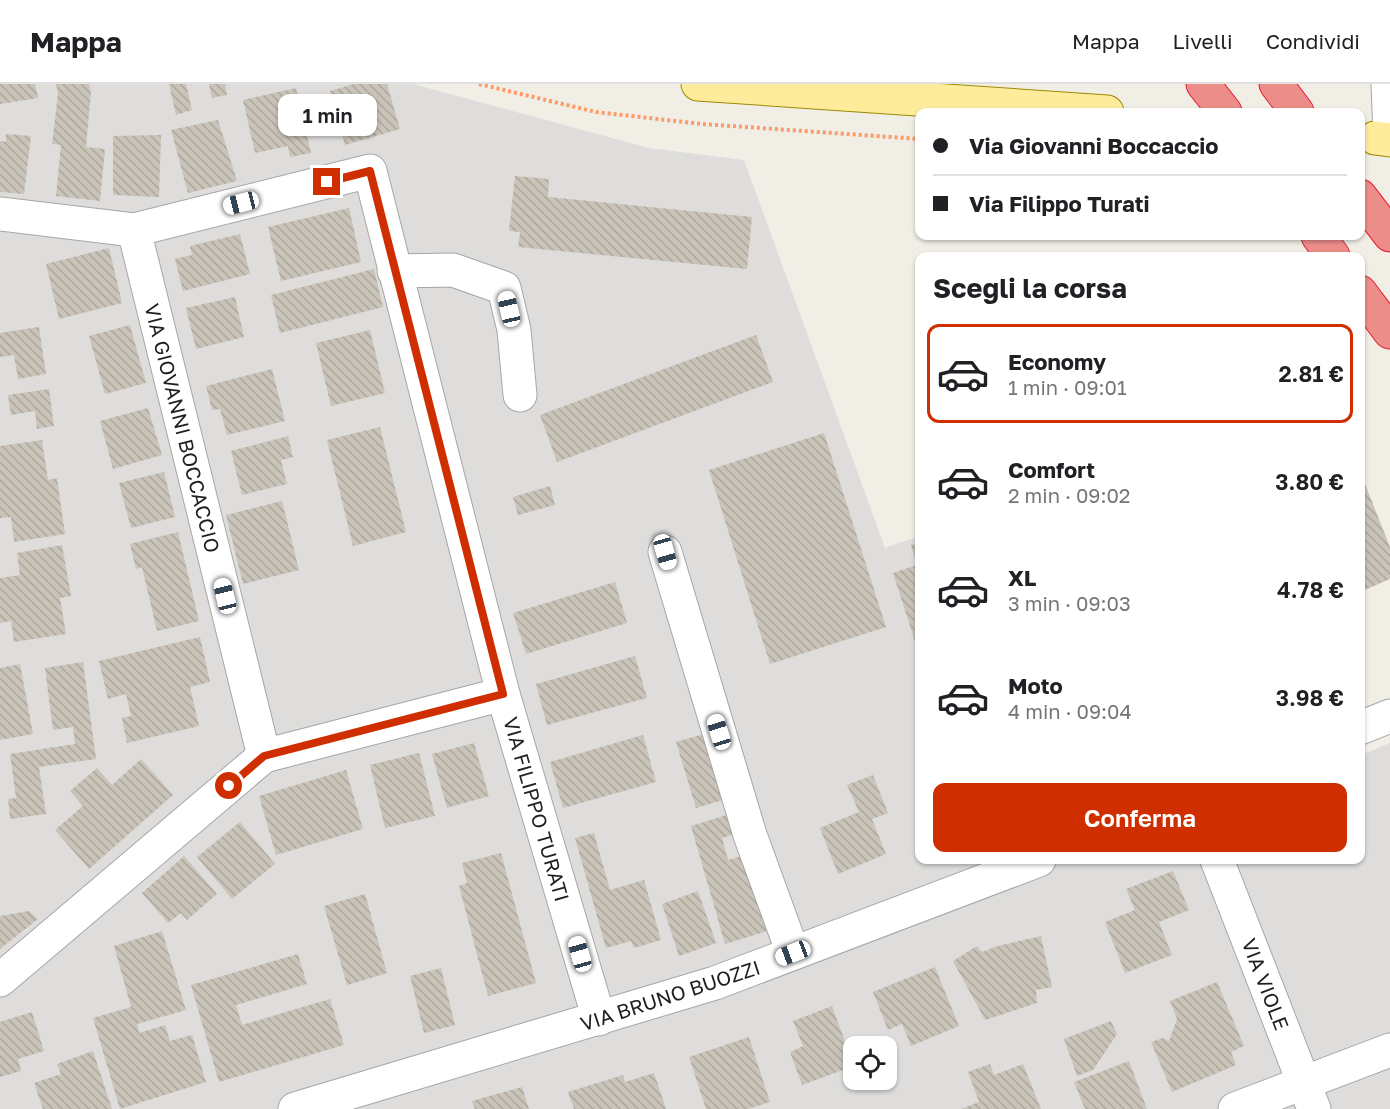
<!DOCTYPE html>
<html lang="it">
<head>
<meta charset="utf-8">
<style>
  :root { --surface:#fff; --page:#f6f6f6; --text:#202124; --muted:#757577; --line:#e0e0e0; --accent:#cf2f00 }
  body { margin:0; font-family:"Golos Text",sans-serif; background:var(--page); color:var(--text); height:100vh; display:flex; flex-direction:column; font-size:22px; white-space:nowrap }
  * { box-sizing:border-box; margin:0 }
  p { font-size:20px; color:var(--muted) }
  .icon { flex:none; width:33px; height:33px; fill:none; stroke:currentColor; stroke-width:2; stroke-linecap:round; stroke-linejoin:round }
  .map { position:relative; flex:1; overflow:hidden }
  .sheet { position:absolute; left:915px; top:168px; width:450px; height:612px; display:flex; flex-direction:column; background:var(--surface); border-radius:12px; box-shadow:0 2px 4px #0004 }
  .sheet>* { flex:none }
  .top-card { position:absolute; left:915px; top:24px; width:450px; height:132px; border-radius:12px; box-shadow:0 2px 4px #0004; display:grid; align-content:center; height:132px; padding:0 18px; background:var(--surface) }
  .tools { position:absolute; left:843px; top:952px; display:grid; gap:12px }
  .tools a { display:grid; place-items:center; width:54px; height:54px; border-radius:12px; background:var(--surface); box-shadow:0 2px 4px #0004; font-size:30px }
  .end { position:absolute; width:27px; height:27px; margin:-14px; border:8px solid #cf2f00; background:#fff; box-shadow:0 0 0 3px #fff }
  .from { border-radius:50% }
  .bubble { position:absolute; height:42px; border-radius:12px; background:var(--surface); box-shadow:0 2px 4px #0004; font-size:20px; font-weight:600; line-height:42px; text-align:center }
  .car { position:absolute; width:18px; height:36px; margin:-18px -9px; border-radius:8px; box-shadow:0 0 4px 2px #0007; background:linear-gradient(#fff 24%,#345 0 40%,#fff 0 76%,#345 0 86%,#fff 0) }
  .top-card b { display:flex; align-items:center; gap:21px; height:57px; font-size:22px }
  .top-card b+b { border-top:2px solid var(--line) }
  .top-card i { width:15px; height:15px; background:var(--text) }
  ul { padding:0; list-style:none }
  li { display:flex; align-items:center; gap:18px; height:99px; margin:0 12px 9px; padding:0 6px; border:3px solid transparent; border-radius:12px }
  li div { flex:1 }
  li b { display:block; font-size:22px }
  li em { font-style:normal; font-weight:600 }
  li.current { border-color:var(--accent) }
  li>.icon { width:54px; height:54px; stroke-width:1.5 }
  h2 { padding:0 18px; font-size:27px; line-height:72px }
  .cta { display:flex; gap:12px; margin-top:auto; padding:12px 18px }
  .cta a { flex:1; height:69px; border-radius:12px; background:var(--accent); color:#fff; font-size:24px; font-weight:600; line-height:69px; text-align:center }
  header { display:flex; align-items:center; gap:36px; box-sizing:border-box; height:84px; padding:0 30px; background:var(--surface); border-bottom:2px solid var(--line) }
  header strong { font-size:28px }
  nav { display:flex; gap:33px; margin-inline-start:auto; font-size:21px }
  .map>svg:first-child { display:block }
</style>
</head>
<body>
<header>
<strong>Mappa</strong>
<nav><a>Mappa</a><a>Livelli</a><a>Condividi</a></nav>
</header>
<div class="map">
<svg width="1390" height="1025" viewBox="0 0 1390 1025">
  <defs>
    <pattern id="building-back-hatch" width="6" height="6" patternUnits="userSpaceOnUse" patternTransform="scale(1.5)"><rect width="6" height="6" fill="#c9c3b8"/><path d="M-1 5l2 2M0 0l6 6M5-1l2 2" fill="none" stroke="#aca79e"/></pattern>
  </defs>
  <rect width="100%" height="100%" fill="#f1efe5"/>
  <!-- residential -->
  <path fill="#dedddc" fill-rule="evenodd" d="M0 0H413L649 64 744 76 885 464 919 452 920 776H1360L1361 671 1390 659V1025H0ZM854 963H886V996H854Z"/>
  <!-- building -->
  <g fill="url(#building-back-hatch)">
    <path d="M0 0H35L38 14 0 20Z"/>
    <path d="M56 0H89L91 8 86 63 105 65 100 117 56 112 61 61 52 60 58 10Z"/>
    <path d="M169 0H186L192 26 176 31Z"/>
    <path d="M209 0H225L227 11 212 14Z"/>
    <path d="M354 0H387L400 45 345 61 330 7Z"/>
    <path d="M296 4 311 69 290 73 288 62 255 69 243 16Z"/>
    <path d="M218 36 237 97 188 109 171 46Z"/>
    <path d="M6 50 31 52 24 110 0 108V57L6 58Z"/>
    <path d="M161 51 159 113 113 111V52Z"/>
    <path d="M515 92 549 95 548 113 752 133 747 185 518 163 520 148 509 147Z"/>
    <path d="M349 124 361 178 281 197 268 143Z"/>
    <path d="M240 150 250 190 183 207 175 175 192 171 190 162Z"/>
    <path d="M109 164 122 219 59 235 46 180Z"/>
    <path d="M374 185 383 223 280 249 271 211Z"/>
    <path d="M235 213 244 253 196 265 186 224Z"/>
    <path d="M130 241 146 299 105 310 89 252Z"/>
    <path d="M39 243 46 290 18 295 14 271 0 273V249Z"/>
    <path d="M370 246 385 309 331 322 316 259Z"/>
    <path d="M756 251 773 298 557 378 540 331Z"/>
    <path d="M272 285 285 337 227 351 220 325 212 326 206 302Z"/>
    <path d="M49 305 54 342 37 345 35 327 11 331 8 311Z"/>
    <path d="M148 324 162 371 113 385 100 337Z"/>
    <path d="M380 343 406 448 353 462 327 356Z"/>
    <path d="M824 349 886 543 770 580 709 386Z"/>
    <path d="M288 352 293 373 281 376 287 400 242 411 231 367Z"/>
    <path d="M42 356 48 396 57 394 65 450 14 458 11 433 0 434V362Z"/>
    <path d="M164 388 175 433 131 444 119 399Z"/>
    <path d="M1361 390 1390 463V495L1360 508Z"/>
    <path d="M550 402 555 421 518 431 513 413Z"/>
    <path d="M282 417 299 486 243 500 226 431Z"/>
    <path d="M178 448 199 537 157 547 142 483 136 485 130 460Z"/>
    <path d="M920 458V570H919L893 489 917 481 911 461Z"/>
    <path d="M62 461 71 512 60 514 66 550 14 558 11 537 0 539V494L20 491 17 469Z"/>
    <path d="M615 498 627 539 526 570 513 529Z"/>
    <path d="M200 553 210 598 190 603 199 642 127 659 122 634 131 632 126 610 108 615 99 577Z"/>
    <path d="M635 572 647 614 547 641 536 600Z"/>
    <path d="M83 578 96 675 39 683 46 730 10 735 8 715 16 714 10 670 75 660 73 643 53 646 45 584Z"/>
    <path d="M20 580 33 650 0 656V584Z"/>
    <path d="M704 650 723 716 696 724 676 658Z"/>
    <path d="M643 651 656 698 563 724 550 678Z"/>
    <path d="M474 659 489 712 447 724 432 670Z"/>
    <path d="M419 669 435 732 385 744 370 681Z"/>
    <path d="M141 675 173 711 89 785 55 746 83 722 70 707 97 684 112 701Z"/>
    <path d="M346 686 363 745 276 771 259 712Z"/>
    <path d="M873 691 888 729 872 735 886 770 838 790 820 744 859 728 847 701Z"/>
    <path d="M733 729 739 749 722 754 728 776 745 771 767 847 725 860 691 742Z"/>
    <path d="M240 738 275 780 232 815 197 773Z"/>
    <path d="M594 749 610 806 644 796 661 856 634 864 631 857 606 864 575 754Z"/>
    <path d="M501 769 536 899 488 912 459 802 467 799 462 779Z"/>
    <path d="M184 772 217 810 187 836 181 829 168 839 142 809Z"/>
    <path d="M1173 787 1189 826 1159 838 1172 871 1125 889 1105 838 1135 826 1126 805Z"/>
    <path d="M698 807 716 859 679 872 662 820Z"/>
    <path d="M365 810 387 889 347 901 324 822Z"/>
    <path d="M29 827 38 835 0 865V832Z"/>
    <path d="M162 847 186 926 137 940 139 949 165 941 170 957 192 951 206 998 120 1025 93 934 131 923 114 862Z"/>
    <path d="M1041 852 1052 903 1036 906 1037 919 985 936 953 877 977 862 982 868 998 862Z"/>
    <path d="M298 870 307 900 236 921 242 941 330 915 344 961 219 998 191 901Z"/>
    <path d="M935 883 959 942 911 962 902 940 888 946 873 908Z"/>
    <path d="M441 884 455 941 424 949 410 892Z"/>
    <path d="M1217 898 1244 962 1231 968 1236 981 1172 1008 1151 958 1163 954 1169 957 1177 935 1170 917Z"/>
    <path d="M832 922 854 982 802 1001 790 968 803 962 793 937Z"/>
    <path d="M32 928 44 967 18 975 21 987 0 993V938Z"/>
    <path d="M1111 937 1117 950 1093 986 1077 992 1064 955Z"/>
    <path d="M749 953 770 1018 748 1025H706L689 973Z"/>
    <path d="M93 967 112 1025H43L34 999 61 990 57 980Z"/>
    <path d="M1129 977 1147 1025H1085L1074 998Z"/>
    <path d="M990 980 994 991 1023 980 1041 1025H961L979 1018 968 988Z"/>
    <path d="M654 989 666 1025H574L568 1008 623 991 625 998Z"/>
    <path d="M522 1003 529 1025H475L472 1017Z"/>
  </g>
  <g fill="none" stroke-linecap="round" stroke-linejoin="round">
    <defs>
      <g id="minor">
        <path d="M1388 0 1390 53"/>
        <path d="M0 130 134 146 370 87 503 610 599 935"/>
        <path d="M134 146 264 672"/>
        <path d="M394 187 453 186 504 204 514 246 520 311"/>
        <path d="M665 468 750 751 793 869"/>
        <path d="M1360 644 1390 632"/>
        <path d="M1217 776 1314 1025"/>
        <path d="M0 896 264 672 503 610"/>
        <path d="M295 1025 715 899 1039 776"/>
        <path d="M1235 1025 1390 966"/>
      </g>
      <g id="major">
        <path d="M698 0 1107 28"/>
        <path d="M1375 54 1390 56"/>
      </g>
      <g id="highway">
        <path d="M1203 0 1225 28"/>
        <path d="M1276 0 1297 28"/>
        <path d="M1360 112 1390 151"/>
        <path d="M1318 152 1333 172"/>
        <path d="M1360 208 1390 248"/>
      </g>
    </defs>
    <!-- minor casing -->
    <use href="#minor" stroke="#a6a6a6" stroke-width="35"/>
    <!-- major casing -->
    <use href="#major" stroke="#9b8a00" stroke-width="35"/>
    <!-- highway casing -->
    <use href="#highway" stroke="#e51c34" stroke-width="35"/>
    <!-- path -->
    <path stroke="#ff9968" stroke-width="4" stroke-dasharray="3 3" stroke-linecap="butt" d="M479 0 596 28 702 40 920 55"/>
    <!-- minor -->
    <use href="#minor" stroke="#fff" stroke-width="33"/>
    <!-- major -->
    <use href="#major" stroke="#ffeb9c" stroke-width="33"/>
    <!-- highway -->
    <use href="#highway" stroke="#ec8d89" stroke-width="33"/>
  </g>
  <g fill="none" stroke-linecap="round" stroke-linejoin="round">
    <!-- route -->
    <path stroke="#cf2f00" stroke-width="8" d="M229 702 264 672 503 610 370 87 327 98"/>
  </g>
  <g text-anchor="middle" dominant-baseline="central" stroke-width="4.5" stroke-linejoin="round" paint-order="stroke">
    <!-- street labels -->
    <g font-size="20" fill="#1f1f1f" stroke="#fff">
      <text transform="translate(183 344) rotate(76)">VIA GIOVANNI BOCCACCIO</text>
      <text transform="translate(537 725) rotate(74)">VIA FILIPPO TURATI</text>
      <text transform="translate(1266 900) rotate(69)">VIA VIOLE</text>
      <text transform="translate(670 911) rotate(-18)">VIA BRUNO BUOZZI</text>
    </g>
  </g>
</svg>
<div class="tools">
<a><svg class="icon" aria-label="locate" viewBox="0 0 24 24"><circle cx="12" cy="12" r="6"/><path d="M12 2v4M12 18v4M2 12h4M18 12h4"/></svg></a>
</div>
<i class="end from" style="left:229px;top:702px"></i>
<i class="end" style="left:327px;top:98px"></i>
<div class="bubble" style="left:278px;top:10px;width:99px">1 min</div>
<i class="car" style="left:241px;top:119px;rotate:256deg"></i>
<i class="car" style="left:509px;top:225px;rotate:347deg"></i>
<i class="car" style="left:665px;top:468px;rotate:164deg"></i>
<i class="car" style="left:225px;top:512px;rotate:346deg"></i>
<i class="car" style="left:719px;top:648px;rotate:343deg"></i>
<i class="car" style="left:793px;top:869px;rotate:249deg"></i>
<i class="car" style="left:580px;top:870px;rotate:344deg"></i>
<div class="top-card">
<b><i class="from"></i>Via Giovanni Boccaccio</b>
<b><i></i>Via Filippo Turati</b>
</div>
<section class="sheet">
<h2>Scegli la corsa</h2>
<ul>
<li class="current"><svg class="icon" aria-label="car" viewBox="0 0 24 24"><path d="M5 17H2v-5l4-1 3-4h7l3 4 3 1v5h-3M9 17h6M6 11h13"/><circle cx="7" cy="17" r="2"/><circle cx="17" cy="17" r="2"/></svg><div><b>Economy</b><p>1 min · 09:01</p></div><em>2.81 €</em></li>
<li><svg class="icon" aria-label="car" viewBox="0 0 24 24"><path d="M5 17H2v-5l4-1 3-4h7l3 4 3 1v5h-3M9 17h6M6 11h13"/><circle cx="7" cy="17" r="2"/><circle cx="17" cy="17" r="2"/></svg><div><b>Comfort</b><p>2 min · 09:02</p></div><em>3.80 €</em></li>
<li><svg class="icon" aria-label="car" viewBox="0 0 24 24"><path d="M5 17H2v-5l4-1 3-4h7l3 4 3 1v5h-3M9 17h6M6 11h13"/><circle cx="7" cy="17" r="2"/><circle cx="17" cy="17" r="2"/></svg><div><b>XL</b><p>3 min · 09:03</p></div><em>4.78 €</em></li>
<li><svg class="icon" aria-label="car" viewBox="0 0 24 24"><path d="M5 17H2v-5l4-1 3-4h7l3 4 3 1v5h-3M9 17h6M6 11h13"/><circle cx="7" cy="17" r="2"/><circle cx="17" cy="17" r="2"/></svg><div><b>Moto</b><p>4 min · 09:04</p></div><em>3.98 €</em></li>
</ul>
<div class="cta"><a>Conferma</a></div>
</section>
</div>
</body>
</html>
